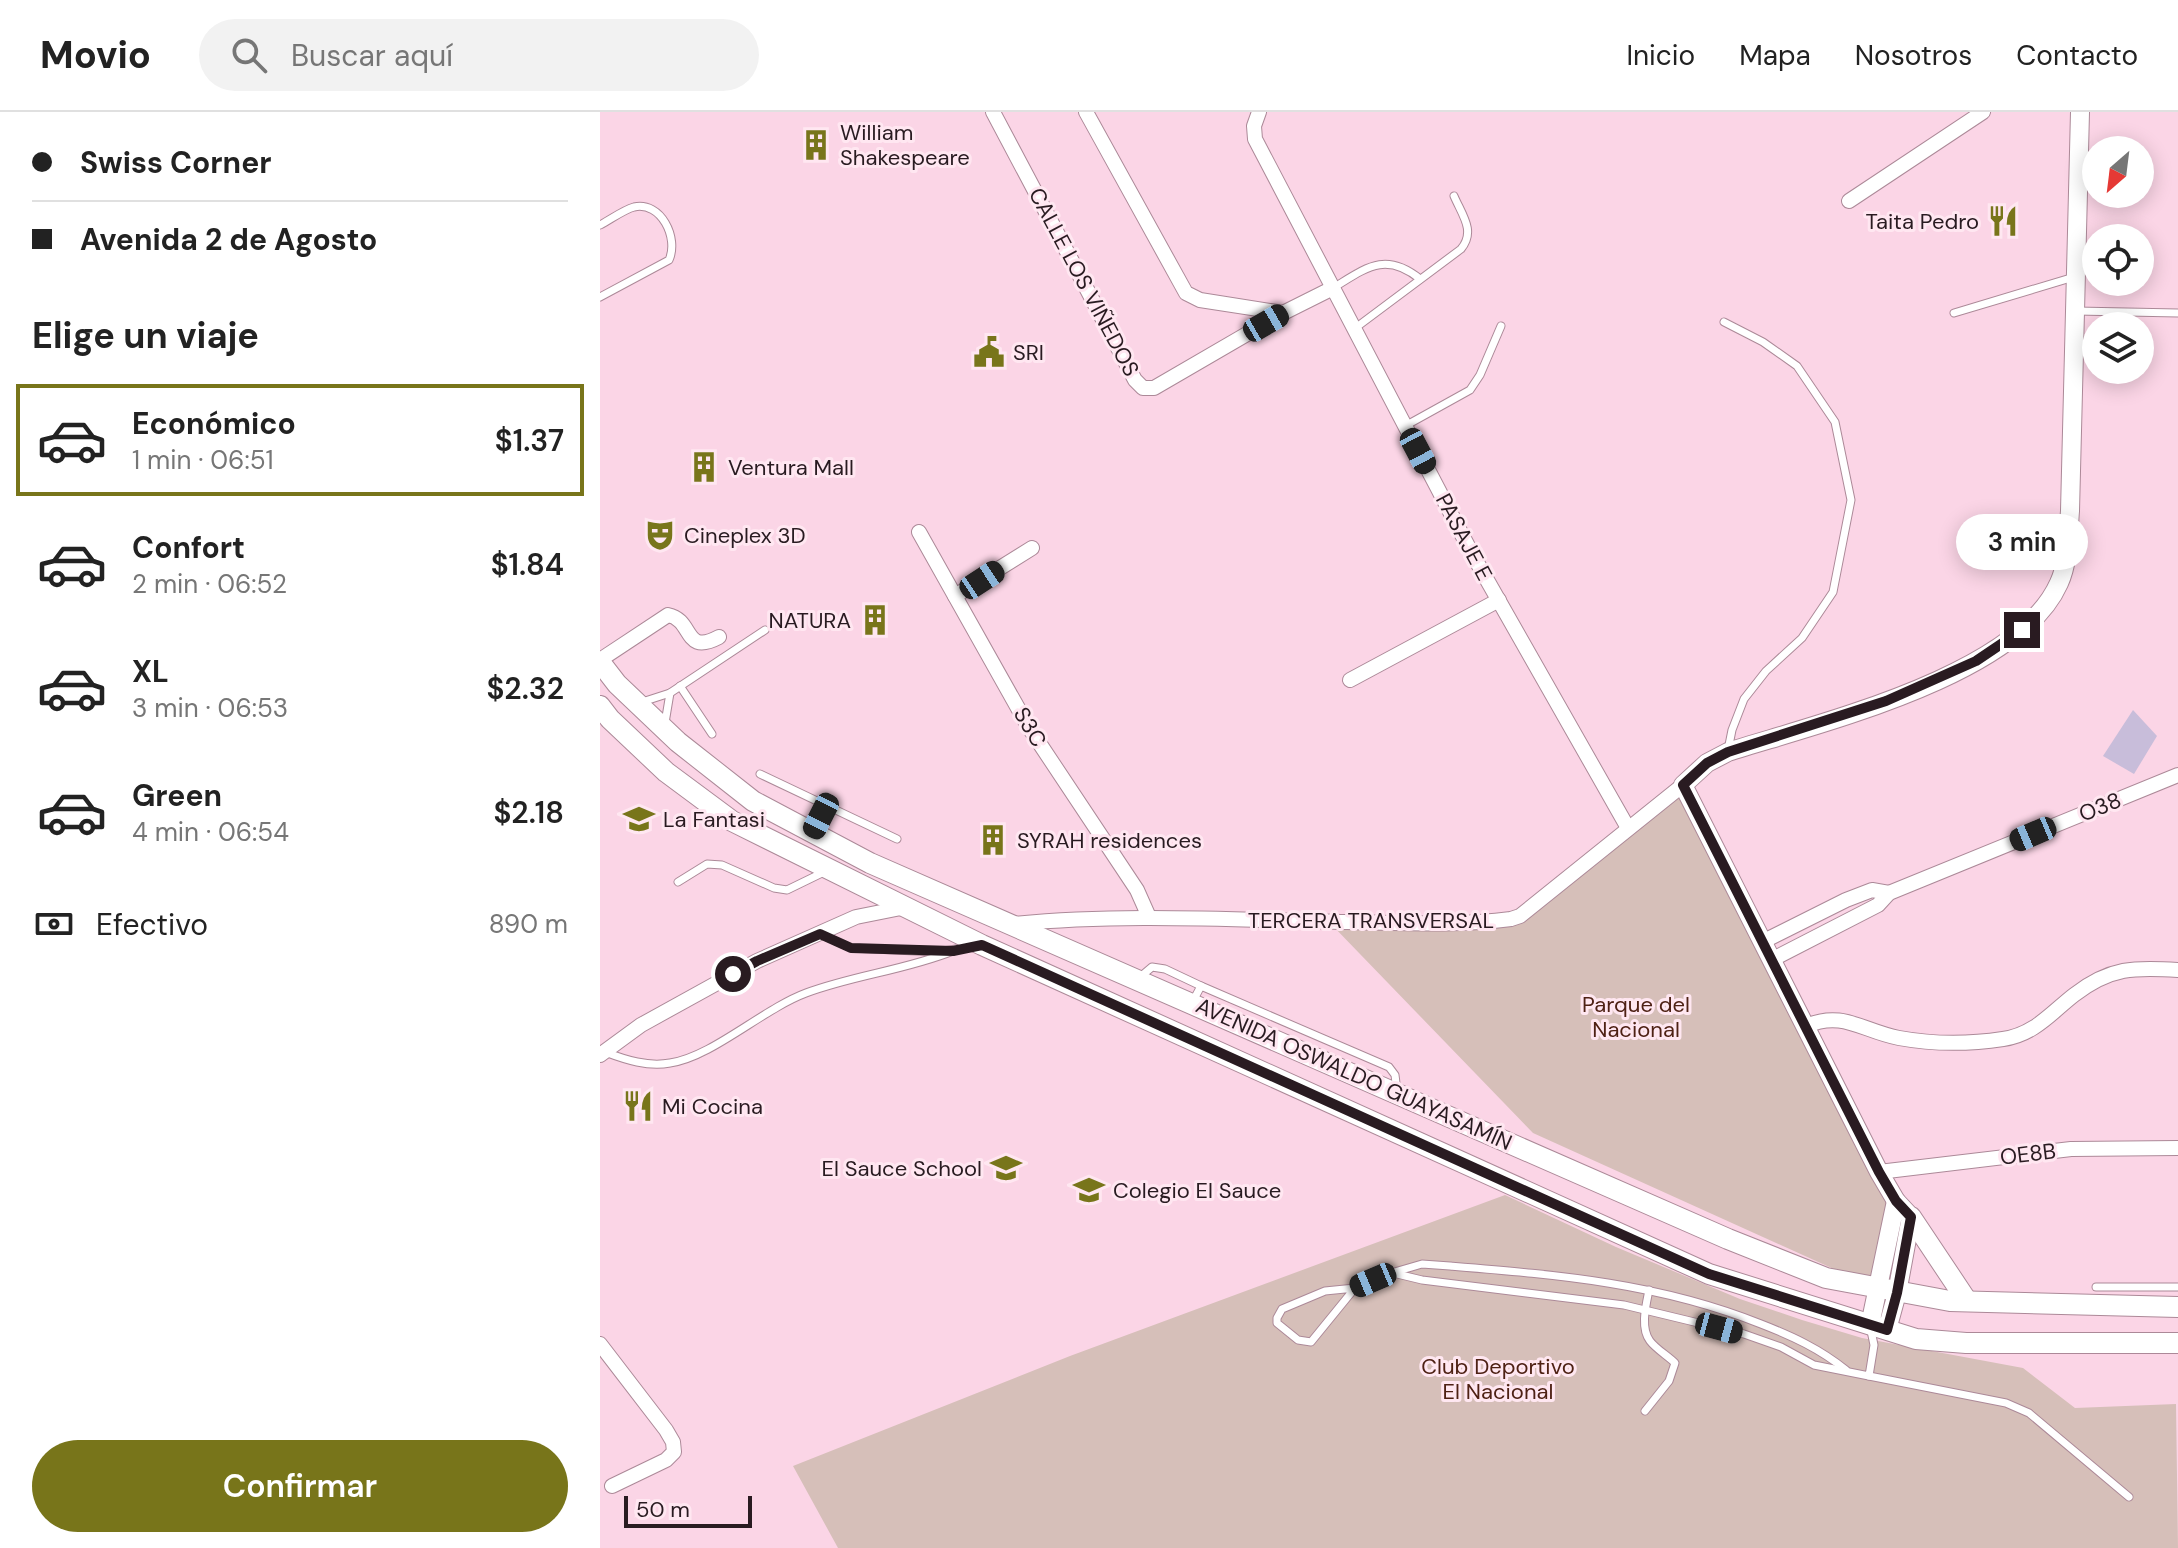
<!DOCTYPE html>
<html lang="es">
<head>
<meta charset="utf-8">
<style>
  :root { --surface:#fff; --page:#f2f2f2; --text:#222; --muted:#767676; --line:#e0e0e0; --accent:#78751a }
  body { margin:0; font-family:"DM Sans",sans-serif; background:var(--page); color:var(--text); height:100vh; display:flex; flex-direction:column; font-size:30px; white-space:nowrap }
  * { box-sizing:border-box; margin:0 }
  p { font-size:26px; color:var(--muted) }
  .icon { flex:none; width:44px; height:44px; fill:none; stroke:currentColor; stroke-width:2; stroke-linecap:round; stroke-linejoin:round }
  .map { position:relative; flex:1; overflow:hidden }
  .details { display:flex; flex-direction:column; background:var(--surface); width:600px }
  .details>* { flex:none }
  .banner { display:grid; align-content:center; height:176px; padding:0 32px; background:var(--surface) }
  .needle { width:52px; rotate:208deg }
  .tools { position:absolute; left:1482px; top:24px; display:grid; gap:16px }
  .tools a { display:grid; place-items:center; width:72px; height:72px; border-radius:50%; background:var(--surface); box-shadow:0 4px 20px #0003; font-size:40px }
  .scale { position:absolute; left:24px; bottom:20px; width:128px; box-sizing:border-box; padding-left:8px; border:4px solid #291b21; border-top:0; font-size:22px; line-height:28px; white-space:nowrap; color:#291b21; -webkit-text-stroke:6px #ffe7f1; paint-order:stroke }
  .end { position:absolute; width:36px; height:36px; margin:-18px; border:10px solid #291b21; background:#fff; box-shadow:0 0 0 4px #fff }
  .from { border-radius:50% }
  .bubble { position:absolute; height:56px; border-radius:28px; background:var(--surface); box-shadow:0 4px 20px #0003; font-size:26px; font-weight:600; line-height:56px; text-align:center }
  .car { position:absolute; width:24px; height:48px; margin:-24px -12px; border-radius:10px; box-shadow:0 0 6px 2px #0007; background:linear-gradient(#222 24%,#8ab4d8 0 40%,#222 0 76%,#8ab4d8 0 86%,#222 0) }
  .banner b { display:flex; align-items:center; gap:28px; height:76px; font-size:30px }
  .banner b+b { border-top:2px solid var(--line) }
  .banner i { width:20px; height:20px; background:var(--text) }
  ul { padding:0; list-style:none }
  li { display:flex; align-items:center; gap:24px; height:112px; margin:0 16px 12px; padding:0 16px; border:4px solid transparent; border-radius:0px }
  li div { flex:1 }
  li b { display:block; font-size:30px }
  li em { font-style:normal; font-weight:600 }
  li.selected { border-color:var(--accent) }
  li>.icon { width:72px; height:72px; stroke-width:1.5 }
  h2 { padding:0 32px; font-size:36px; line-height:96px }
  .pay { display:flex; align-items:center; gap:20px; height:88px; padding:0 32px; font-size:30px }
  .pay p { margin-inline-start:auto }
  .action { display:flex; gap:16px; margin-top:auto; padding:16px 32px }
  .action a { flex:1; height:92px; border-radius:48px; background:var(--accent); color:#fff; font-size:32px; font-weight:600; line-height:92px; text-align:center }
  header { display:flex; align-items:center; gap:48px; box-sizing:border-box; height:112px; padding:0 40px; background:var(--surface); border-bottom:2px solid var(--line) }
  header strong { font-size:38px }
  nav { display:flex; gap:44px; margin-inline-start:auto; font-size:28px }
  .search { width:560px; height:72px; background:var(--page); display:flex; align-items:center; gap:20px; box-sizing:border-box; padding:0 28px; border-radius:44px; color:var(--muted); font-size:30px }
  main { display:flex; flex:1; min-height:0 }
  .map>svg:first-child { display:block }
</style>
</head>
<body>
<header>
<strong>Movio</strong>
<div class="search"><svg class="icon" aria-label="search" viewBox="0 0 24 24"><circle cx="10" cy="10" r="6"/><path d="M15 15l6 6"/></svg>Buscar aquí</div>
<nav><a>Inicio</a><a>Mapa</a><a>Nosotros</a><a>Contacto</a></nav>
</header>
<main>
<section class="details">
<div class="banner">
<b><i class="from"></i>Swiss Corner</b>
<b><i></i>Avenida 2 de Agosto</b>
</div>
<h2>Elige un viaje</h2>
<ul>
<li class="selected"><svg class="icon" aria-label="car" viewBox="0 0 24 24"><path d="M5 17H2v-5l4-1 3-4h7l3 4 3 1v5h-3M9 17h6M6 11h13"/><circle cx="7" cy="17" r="2"/><circle cx="17" cy="17" r="2"/></svg><div><b>Económico</b><p>1 min · 06:51</p></div><em>$1.37</em></li>
<li><svg class="icon" aria-label="car" viewBox="0 0 24 24"><path d="M5 17H2v-5l4-1 3-4h7l3 4 3 1v5h-3M9 17h6M6 11h13"/><circle cx="7" cy="17" r="2"/><circle cx="17" cy="17" r="2"/></svg><div><b>Confort</b><p>2 min · 06:52</p></div><em>$1.84</em></li>
<li><svg class="icon" aria-label="car" viewBox="0 0 24 24"><path d="M5 17H2v-5l4-1 3-4h7l3 4 3 1v5h-3M9 17h6M6 11h13"/><circle cx="7" cy="17" r="2"/><circle cx="17" cy="17" r="2"/></svg><div><b>XL</b><p>3 min · 06:53</p></div><em>$2.32</em></li>
<li><svg class="icon" aria-label="car" viewBox="0 0 24 24"><path d="M5 17H2v-5l4-1 3-4h7l3 4 3 1v5h-3M9 17h6M6 11h13"/><circle cx="7" cy="17" r="2"/><circle cx="17" cy="17" r="2"/></svg><div><b>Green</b><p>4 min · 06:54</p></div><em>$2.18</em></li>
</ul>
<div class="pay"><svg class="icon" aria-label="cash" viewBox="0 0 24 24"><path d="M3 7h18v10H3z"/><circle cx="12" cy="12" r="2"/></svg>Efectivo<p>890 m</p></div>
<div class="action"><a>Confirmar</a></div>
</section>
<div class="map">
<svg width="1578" height="1436" viewBox="0 0 1578 1436">
  <rect width="100%" height="100%" fill="#fbd5e6"/>
  <!-- green -->
  <g fill="#d6bfb9">
    <path d="M1090 665 1092 679 1294 1086 1278 1177 933 1021 731 812 913 810Z"/>
    <path d="M905 1083 1016 1135 1140 1187 1202 1208 1262 1226 1423 1256 1475 1296 1576 1292 1578 1436H238L193 1354 470 1244Z"/>
  </g>
  <!-- water -->
  <path fill="#c8bdda" d="M1533 598 1557 624 1534 662 1503 644Z"/>
  <g fill="none" stroke-linecap="round" stroke-linejoin="round">
    <defs>
      <g id="service">
        <path d="M0 113C10 108 23 98 34 95 61 89 79 126 69 148L0 185"/>
        <path d="M733 176C766 156 785 139 820 167"/>
        <path d="M1476 199 1578 201"/>
        <path d="M1354 201 1474 165"/>
        <path d="M1124 210 1163 230 1197 254 1235 310 1251 388 1233 480 1202 526 1166 559 1144 587 1132 618 1128 638"/>
        <path d="M754 217 861 137C876 119 862 103 854 84"/>
        <path d="M805 314 870 278 880 263 901 214"/>
        <path d="M80 574 112 622"/>
        <path d="M39 591 70 581 165 518"/>
        <path d="M65 611 70 581"/>
        <path d="M160 662 297 727"/>
        <path d="M213 720 226 694"/>
        <path d="M78 770 107 752 122 753 174 776 187 778 224 760"/>
        <path d="M220 822 251 836 337 840 375 834"/>
        <path d="M539 866 552 855 565 857 601 874"/>
        <path d="M593 889 601 874 789 955 795 963 797 979"/>
        <path d="M5 940C26 948 48 955 70 951 112 945 163 897 206 881 254 863 306 858 353 839"/>
        <path d="M793 1161 822 1168 1024 1193 1144 1222 1181 1235 1214 1253 1269 1264 1274 1233 1270 1214"/>
        <path d="M1496 1175H1578"/>
        <path d="M755 1176 711 1230 698 1228 677 1211V1206L682 1197 725 1179 755 1176 791 1161 822 1152 850 1154C959 1163 1059 1171 1161 1212 1192 1224 1220 1237 1246 1258"/>
        <path d="M1269 1264 1406 1291 1429 1301 1529 1385"/>
        <path d="M1045 1299 1069 1269 1075 1251C1068 1244 1056 1237 1050 1229 1040 1216 1046 1193 1049 1178"/>
      </g>
      <g id="minor">
        <path d="M393 0 535 268 543 276H554L683 201 733 176"/>
        <path d="M486 0 586 181 600 188 683 201"/>
        <path d="M659 0 654 14 655 27 870 438 1028 716"/>
        <path d="M1249 89 1383 0"/>
        <path d="M319 420 428 614 537 778 549 805"/>
        <path d="M355 484 432 436"/>
        <path d="M0 548 68 503C94 508 83 544 119 525"/>
        <path d="M750 568 899 488"/>
        <path d="M413 812C524 801 636 808 747 810 801 811 858 814 911 807L920 804 1083 673"/>
        <path d="M1162 830 1246 788 1272 778 1289 781"/>
        <path d="M1171 848 1278 793 1289 781 1578 663"/>
        <path d="M1206 914C1243 898 1262 919 1299 926 1332 932 1370 932 1403 927 1434 923 1452 900 1474 883 1510 855 1535 855 1578 858"/>
        <path d="M0 943 41 913 157 849 256 805 306 795"/>
        <path d="M1279 1060 1471 1037 1578 1036"/>
        <path d="M0 1232 66 1318 73 1330 74 1340 66 1348 12 1374"/>
      </g>
      <g id="secondary">
        <path d="M1270 1213 1296 1089"/>
        <path d="M1287 1218 1297 1181 1311 1105 1296 1089 1279 1060 1083 673 1107 651 1128 640C1219 611 1418 564 1459 471 1469 449 1468 423 1470 399L1480 0"/>
      </g>
      <g id="primary">
        <path d="M0 550 17 572 78 630 153 689 270 751 1128 1127 1226 1166 1350 1189 1578 1195"/>
        <path d="M0 594 10 607 66 660 132 709 382 833 1109 1162 1316 1227 1366 1231H1578"/>
        <path d="M1311 1105 1367 1189"/>
      </g>
    </defs>
    <!-- service casing -->
    <use href="#service" stroke="#ac8998" stroke-width="9"/>
    <!-- minor casing -->
    <use href="#minor" stroke="#ac8998" stroke-width="16"/>
    <!-- secondary casing -->
    <use href="#secondary" stroke="#ac8998" stroke-width="20"/>
    <!-- primary casing -->
    <use href="#primary" stroke="#ac8998" stroke-width="22"/>
    <!-- service -->
    <use href="#service" stroke="#fff" stroke-width="7"/>
    <!-- minor -->
    <use href="#minor" stroke="#fff" stroke-width="14"/>
    <!-- secondary -->
    <use href="#secondary" stroke="#fff" stroke-width="18"/>
    <!-- primary -->
    <use href="#primary" stroke="#fff" stroke-width="20"/>
  </g>
  <g fill="none" stroke-linecap="round" stroke-linejoin="round">
    <!-- route -->
    <path stroke="#291b21" stroke-width="10" d="M133 862 157 849 220 822 251 836 353 839 382 833 1109 1162 1287 1218 1297 1181 1311 1105 1296 1089 1279 1060 1083 673 1107 651 1128 640 1286 589 1376 549 1422 518"/>
  </g>
  <!-- icons -->
  <defs>
    <symbol id="building-bare" viewBox="-9 -9 18 18"><path d="M-4-6H4V6H1V3H-1V6H-4ZM-2.5-4.3h1.7v1.8h-1.7ZM.8-4.3h1.7v1.8H.8ZM-2.5-1h1.7V.8h-1.7ZM.8-1h1.7V.8H.8Z" fill="#78751a" stroke="#ffe7f1" stroke-width="2.5" paint-order="stroke"/></symbol>
    <symbol id="restaurant-bare" viewBox="-9 -9 18 18"><path d="M-5-6h1v4h1v-4h1v4h1v-4h1v5L-1.5 .5V6h-2V.5L-5-1ZM5-6V6H3V1.5H1.5Q1.5-4 5-6Z" fill="#78751a" stroke="#ffe7f1" stroke-width="2.5" paint-order="stroke"/></symbol>
    <symbol id="civic-bare" viewBox="-9 -9 18 18"><path d="M-.6-6.5H3V-4.5H.6V-3L4-1V1h2V6H-6V1h2V-1L-.6-3ZM-1.2 2.5V6h2.4V2.5Z" fill="#78751a" stroke="#ffe7f1" stroke-width="2.5" paint-order="stroke"/></symbol>
    <symbol id="theatre-bare" viewBox="-9 -9 18 18"><path d="M-5-5.5Q0-4 5-5.5V0Q5 5 0 6Q-5 5-5 0ZM-3.3-2.5H-1v1.5H-3.3ZM1-2.5H3.3v1.5H1ZM-2.8 1Q0 5.5 2.8 1Z" fill="#78751a" stroke="#ffe7f1" stroke-width="2.5" paint-order="stroke"/></symbol>
    <symbol id="school-bare" viewBox="-9 -9 18 18"><path d="M0-5L7-2L0 1L-7-2ZM-4 1L0 2.5L4 1V4Q0 6-4 4Z" fill="#78751a" stroke="#ffe7f1" stroke-width="2.5" paint-order="stroke"/></symbol>
  </defs>
  <g fill-rule="evenodd">
    <use href="#building-bare" x="194" y="11" width="44" height="44"/>
    <use href="#restaurant-bare" x="1381" y="87" width="44" height="44"/>
    <use href="#civic-bare" x="367" y="218" width="44" height="44"/>
    <use href="#building-bare" x="82" y="333" width="44" height="44"/>
    <use href="#theatre-bare" x="38" y="401" width="44" height="44"/>
    <use href="#building-bare" x="253" y="486" width="44" height="44"/>
    <use href="#school-bare" x="17" y="685" width="44" height="44"/>
    <use href="#building-bare" x="371" y="706" width="44" height="44"/>
    <use href="#restaurant-bare" x="16" y="972" width="44" height="44"/>
    <use href="#school-bare" x="384" y="1034" width="44" height="44"/>
    <use href="#school-bare" x="467" y="1056" width="44" height="44"/>
  </g>
  <g text-anchor="middle" dominant-baseline="central" stroke-width="6" stroke-linejoin="round" paint-order="stroke">
    <!-- poi labels -->
    <g font-size="22" fill="#291b21" stroke="#ffe7f1" text-anchor="start">
      <text x="240" y="20">William<tspan x="240" dy="25">Shakespeare</tspan></text>
      <text x="1379" y="109" text-anchor="end">Taita Pedro</text>
      <text x="413" y="240">SRI</text>
      <text x="128" y="355">Ventura Mall</text>
      <text x="84" y="423">Cineplex 3D</text>
      <text x="251" y="508" text-anchor="end">NATURA</text>
      <text x="63" y="707">La Fantasi</text>
      <text x="417" y="728">SYRAH residences</text>
      <text x="62" y="994">Mi Cocina</text>
      <text x="382" y="1056" text-anchor="end">El Sauce School</text>
      <text x="513" y="1078">Colegio El Sauce</text>
    </g>
    <!-- street labels -->
    <g font-size="22" fill="#291b21" stroke="#ffe7f1">
      <text transform="translate(484 170) rotate(62)">CALLE LOS VIÑEDOS</text>
      <text transform="translate(864 425) rotate(62)">PASAJE E</text>
      <text transform="translate(430 615) rotate(59)">S3C</text>
      <text transform="translate(1500 695) rotate(-22)">O38</text>
      <text x="771" y="808">TERCERA TRANSVERSAL</text>
      <text transform="translate(754 962) rotate(24)">AVENIDA OSWALDO GUAYASAMÍN</text>
      <text transform="translate(1428 1042) rotate(-7)">OE8B</text>
    </g>
    <!-- park labels -->
    <g font-size="22" fill="#4e2114" stroke="#ffe7f1">
      <text x="1036" y="892">Parque del<tspan x="1036" dy="25">Nacional</tspan></text>
      <text x="898" y="1254">Club Deportivo<tspan x="898" dy="25">El Nacional</tspan></text>
    </g>
  </g>
</svg>
<div class="tools">
<a><svg class="needle" viewBox="-14 -14 28 28"><path d="M0-13l5 13h-10z" fill="#e53935"/><path d="M0 13l5-13h-10z" fill="#767676"/></svg></a>
<a><svg class="icon" aria-label="locate" viewBox="0 0 24 24"><circle cx="12" cy="12" r="6"/><path d="M12 2v4M12 18v4M2 12h4M18 12h4"/></svg></a>
<a><svg class="icon" aria-label="layers" viewBox="0 0 24 24"><path d="M12 4l9 5-9 5-9-5zM3 14l9 5 9-5"/></svg></a>
</div>
<div class="scale">50 m</div>
<i class="end from" style="left:133px;top:862px"></i>
<i class="end" style="left:1422px;top:518px"></i>
<div class="bubble" style="left:1356px;top:402px;width:132px">3 min</div>
<i class="car" style="left:666px;top:211px;rotate:60deg"></i>
<i class="car" style="left:818px;top:339px;rotate:152deg"></i>
<i class="car" style="left:382px;top:468px;rotate:57deg"></i>
<i class="car" style="left:221px;top:704px;rotate:207deg"></i>
<i class="car" style="left:1433px;top:722px;rotate:247deg"></i>
<i class="car" style="left:773px;top:1168px;rotate:247deg"></i>
<i class="car" style="left:1119px;top:1216px;rotate:105deg"></i>
</div>
</main>
</body>
</html>
